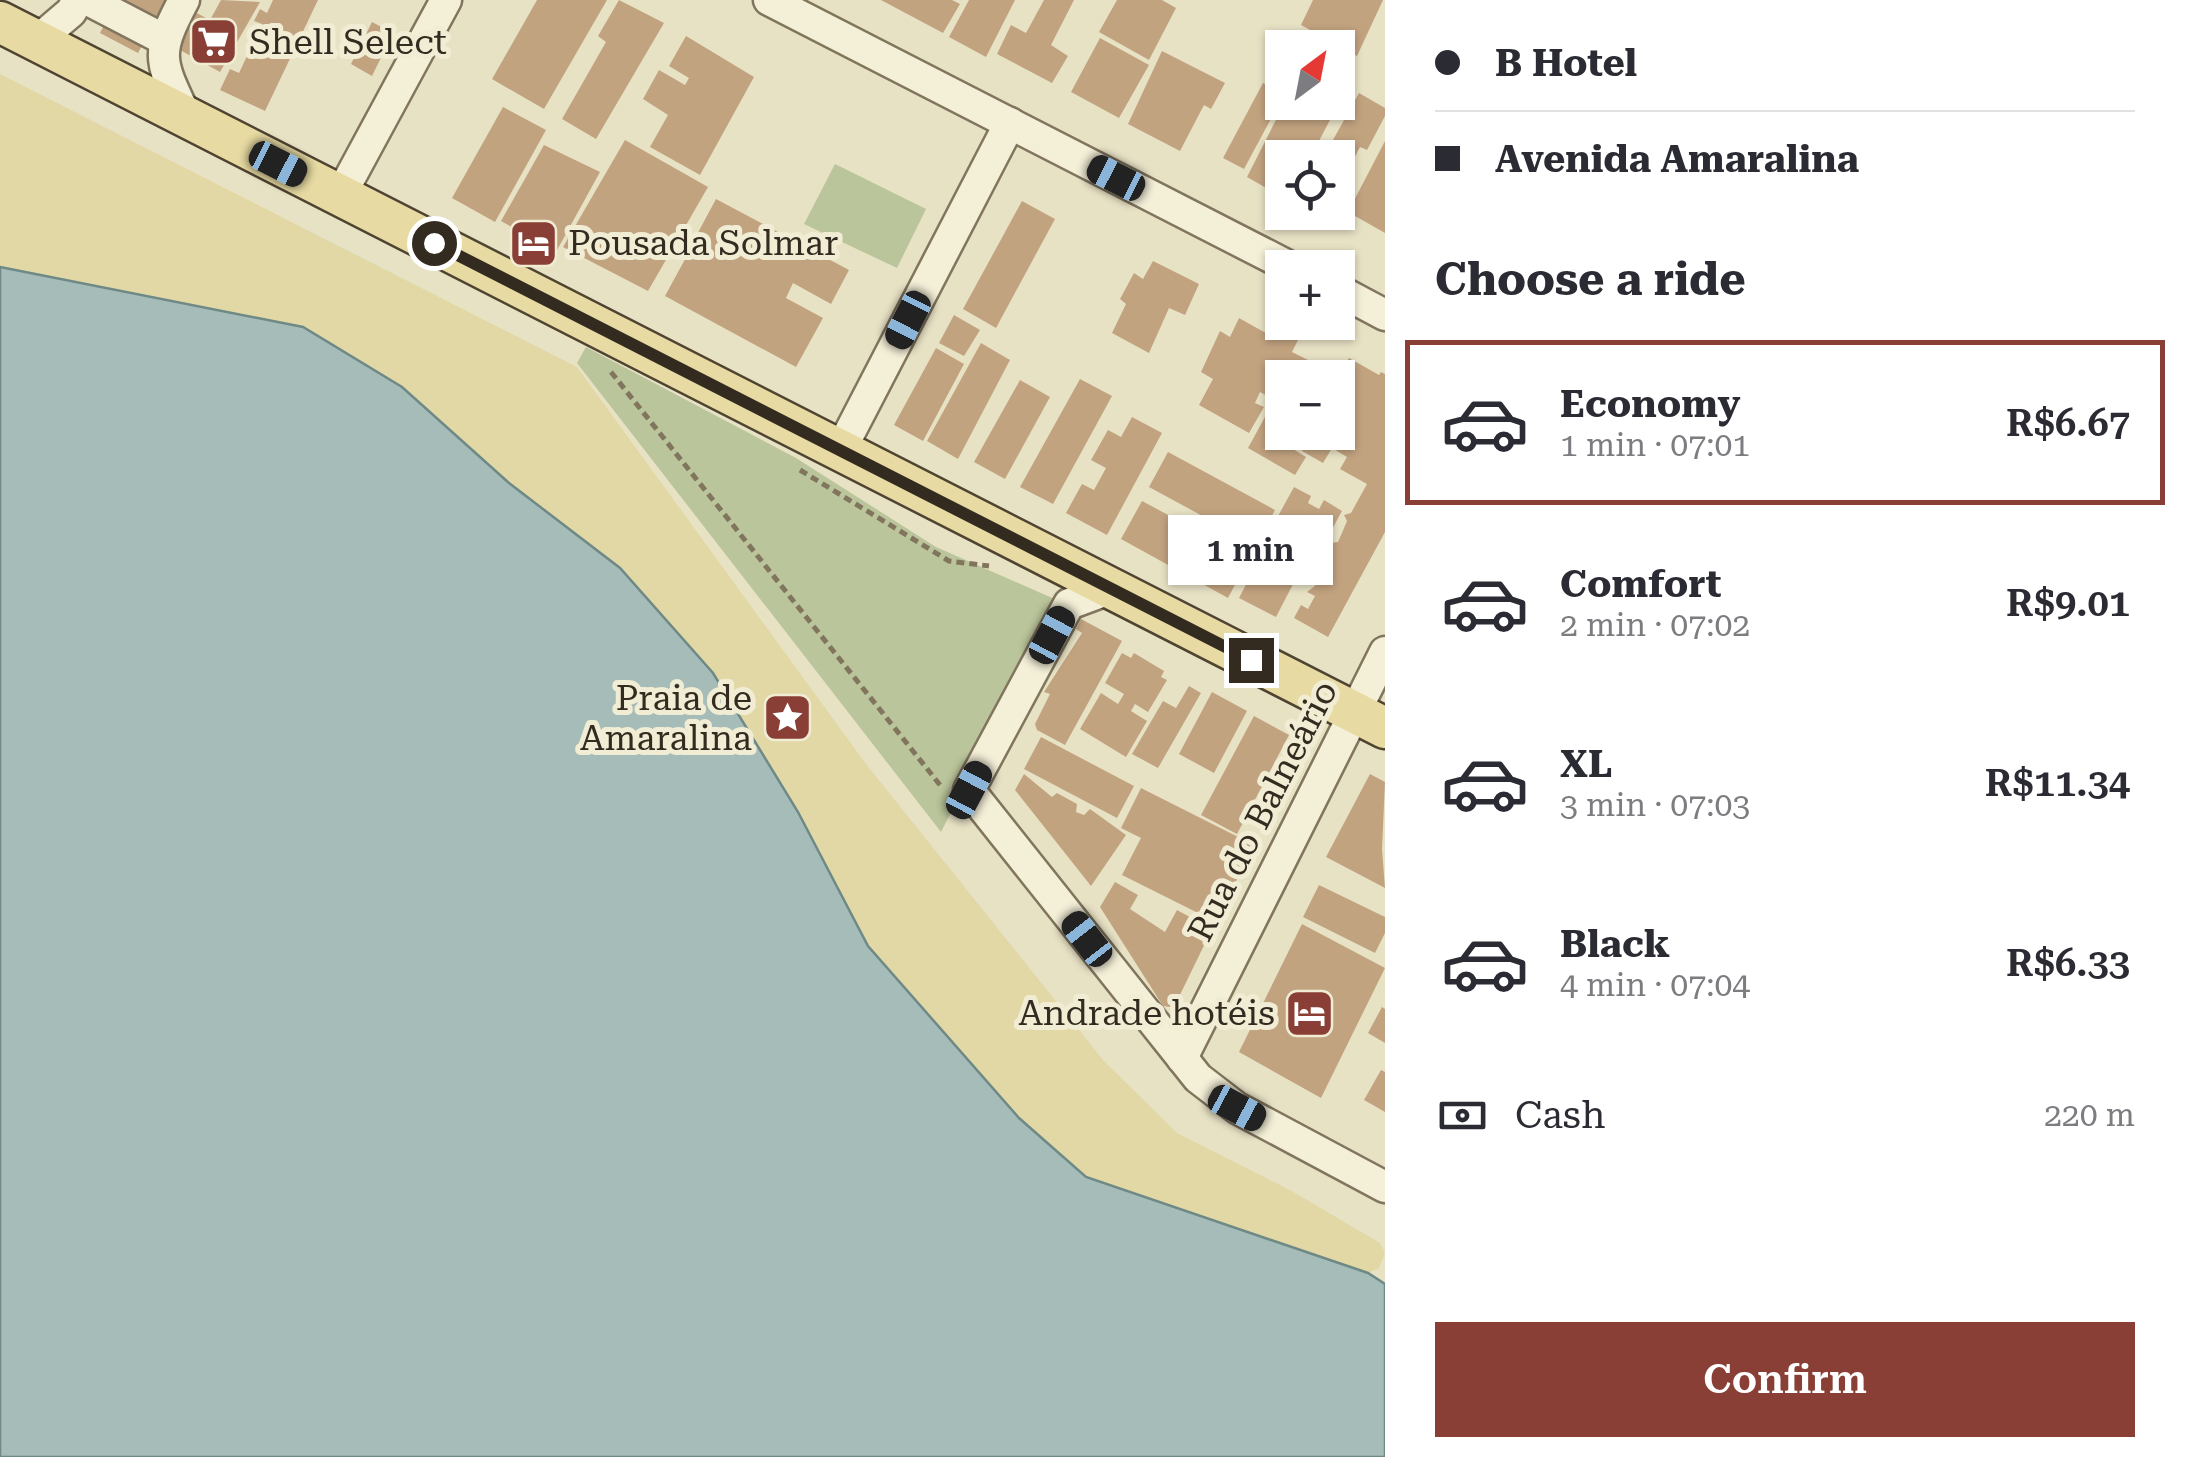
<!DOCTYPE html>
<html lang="en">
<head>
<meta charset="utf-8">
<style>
  :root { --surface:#fff; --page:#f2f2f3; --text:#2b2b33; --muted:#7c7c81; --line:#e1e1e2; --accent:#893f35 }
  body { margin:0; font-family:"Roboto Serif",serif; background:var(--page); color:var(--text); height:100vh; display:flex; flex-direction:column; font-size:38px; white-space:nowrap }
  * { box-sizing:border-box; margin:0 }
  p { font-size:32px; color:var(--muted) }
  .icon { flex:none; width:55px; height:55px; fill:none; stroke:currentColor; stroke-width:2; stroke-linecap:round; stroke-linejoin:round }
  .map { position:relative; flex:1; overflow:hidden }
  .sheet { display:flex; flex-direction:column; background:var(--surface); width:800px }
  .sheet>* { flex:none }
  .guide { display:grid; align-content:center; height:220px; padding:0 50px; background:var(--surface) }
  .needle { width:65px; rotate:32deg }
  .tools { position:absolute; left:1265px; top:30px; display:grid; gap:20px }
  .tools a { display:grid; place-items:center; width:90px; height:90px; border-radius:0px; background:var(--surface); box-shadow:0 2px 8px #0004; font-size:50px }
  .end { position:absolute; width:45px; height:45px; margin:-22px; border:12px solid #332b20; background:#fff; box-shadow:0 0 0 5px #fff }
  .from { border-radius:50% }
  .bubble { position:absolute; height:70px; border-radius:0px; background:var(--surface); box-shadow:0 2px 8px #0004; font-size:32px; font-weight:600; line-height:70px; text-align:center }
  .car { position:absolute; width:30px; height:60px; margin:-30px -15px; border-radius:12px; box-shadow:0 0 8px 2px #0007; background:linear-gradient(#222 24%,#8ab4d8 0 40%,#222 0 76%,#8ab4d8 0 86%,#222 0) }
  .guide b { display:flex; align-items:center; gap:35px; height:95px; font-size:38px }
  .guide b+b { border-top:2px solid var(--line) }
  .guide i { width:25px; height:25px; background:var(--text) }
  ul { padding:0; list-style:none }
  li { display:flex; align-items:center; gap:30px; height:165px; margin:0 20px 15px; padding:0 30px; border:5px solid transparent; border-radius:0px }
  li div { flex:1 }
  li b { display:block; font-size:38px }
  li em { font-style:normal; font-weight:600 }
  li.current { border-color:var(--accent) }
  li>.icon { width:90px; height:90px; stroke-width:1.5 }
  h2 { padding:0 50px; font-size:45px; line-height:120px }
  .pay { display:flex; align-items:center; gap:25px; height:110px; padding:0 50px; font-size:38px }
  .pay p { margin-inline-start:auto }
  .action { display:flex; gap:20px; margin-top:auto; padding:20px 50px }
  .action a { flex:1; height:115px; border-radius:0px; background:var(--accent); color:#fff; font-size:40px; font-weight:600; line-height:115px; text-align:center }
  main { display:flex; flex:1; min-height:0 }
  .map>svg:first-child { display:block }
</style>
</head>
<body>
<main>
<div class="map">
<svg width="1385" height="1457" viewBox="0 0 1385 1457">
  <rect width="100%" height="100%" fill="#e8e2c5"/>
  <!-- green -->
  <g fill="#bbc59b">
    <path d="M835 164 926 209 897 268 804 224Z"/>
    <path d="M586 347 796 458 936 547 1059 601 941 832 577 363Z"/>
  </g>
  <!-- sand -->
  <path fill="#e1d8a6" d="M0 74 577 367 866 764 1103 1060 1177 1133 1290 1190 1380 1243 1385 1253 1379 1268 1368 1273 1086 1177 1019 1118 868 946 798 812 620 568 303 327 0 267Z"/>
  <!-- water -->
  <path fill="#a6bcb8" stroke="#6e8986" stroke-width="2.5" d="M0 267 303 327 402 387 509 483 620 568 713 673 798 812 868 946 1019 1118 1086 1177 1368 1273 1385 1284V1457H0Z"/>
  <!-- building -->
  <g fill="#c2a380">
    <path d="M117 0H172L210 20 221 0 260 2 220 72 149 33 138 53 100 33Z"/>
    <path d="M273 0H318L265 111 220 90 230 69 239 73 262 24 254 21 260 9 267 13Z"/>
    <path d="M537 0H607L544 109 492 79Z"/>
    <path d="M619 0 664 23 596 139 562 119 606 42 598 36Z"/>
    <path d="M881 0H952L960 4 943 33Z"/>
    <path d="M969 0H1015L986 57 949 37Z"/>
    <path d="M1044 0H1074L1051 45 1068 56 1052 83 997 54 1011 25 1026 33Z"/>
    <path d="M1117 0H1162L1176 8 1149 60 1099 32Z"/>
    <path d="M1313 0H1383L1357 56 1301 25Z"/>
    <path d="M372 22 393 33 372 76 351 64Z"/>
    <path d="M686 36 754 77 700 175 650 147 668 115 643 99 659 70 685 85 689 78 669 66Z"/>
    <path d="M1100 38 1149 65 1119 118 1071 92Z"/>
    <path d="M1162 51 1225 83 1211 109 1204 105 1180 151 1128 124Z"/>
    <path d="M1338 75 1350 82 1310 158H1282V197L1247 177 1285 102H1338Z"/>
    <path d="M1263 83 1282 93V98L1244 169 1223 158Z"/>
    <path d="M1359 93 1385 108V116L1367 150 1360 147 1338 189V158H1323Z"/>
    <path d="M503 107 546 130 495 222 452 198Z"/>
    <path d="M625 140 708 187 648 291 563 247Z"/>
    <path d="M1385 141V233L1348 212Z"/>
    <path d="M544 145 600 172 556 252 501 221Z"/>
    <path d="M716 199 849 270 831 304 793 283 786 298 823 318 796 367 665 296 690 250 702 256 707 247 694 240Z"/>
    <path d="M1022 201 1055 219 996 328 963 309Z"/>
    <path d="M1290 212H1325L1317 228Z"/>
    <path d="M1153 261 1199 284 1185 315 1169 308 1149 353 1112 333 1126 304 1120 299 1134 273 1143 279Z"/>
    <path d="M954 315 980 330 964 356 939 343Z"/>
    <path d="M1282 315V322L1304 328 1292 352 1332 372 1330 378H1282V394L1275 390 1271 398 1260 392 1255 403 1264 407 1249 433 1199 405 1213 379 1201 372 1220 331 1230 337 1239 318 1273 337Z"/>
    <path d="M981 343 1010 360 958 459 927 441Z"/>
    <path d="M936 348 964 364 923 441 894 425Z"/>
    <path d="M1349 358 1379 375 1381 372 1385 374V532L1328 637 1294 618 1301 605 1308 609 1315 596 1307 592 1316 585 1333 552 1330 543 1338 542 1347 521 1344 515 1351 513 1367 484 1340 469 1347 457 1332 448 1323 463 1302 451 1313 432H1338V420L1341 422 1344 416 1338 413V378Z"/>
    <path d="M1080 379 1112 396 1053 504 1020 487Z"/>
    <path d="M1020 380 1050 397 1005 479 974 462Z"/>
    <path d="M1266 415 1282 425V432L1301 435 1293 449 1306 457 1295 475 1248 448Z"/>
    <path d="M1132 417 1162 433 1107 535 1066 513 1082 484 1094 490 1106 468 1091 460 1108 430 1121 437Z"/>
    <path d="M1168 452 1275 510 1256 545 1149 487Z"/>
    <path d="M1294 487 1311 496 1308 503 1319 509 1324 500 1342 511 1319 553 1272 527Z"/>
    <path d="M1142 501 1249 558 1228 598 1121 539Z"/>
    <path d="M1268 542 1305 561 1276 617 1239 598Z"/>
    <path d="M1081 619 1122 641 1065 745 1037 730 1035 724 1050 694 1044 692 1082 633 1076 629Z"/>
    <path d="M1122 653 1131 658 1134 653 1164 671 1161 677 1167 680 1148 712 1135 704 1131 711 1147 721 1126 757 1080 729 1101 693 1118 704 1124 694 1105 683Z"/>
    <path d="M1189 686 1201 693 1158 768 1132 754 1163 701 1176 708Z"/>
    <path d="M1212 692 1247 711 1214 773 1179 754Z"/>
    <path d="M1254 716 1289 735 1237 834 1201 815Z"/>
    <path d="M1041 737 1134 786 1117 818 1024 769Z"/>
    <path d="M1024 774 1052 797 1057 793 1077 804 1076 812 1084 815 1090 809 1126 835 1091 886 1015 790Z"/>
    <path d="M1370 774 1385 782 1382 849 1385 888 1326 857Z"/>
    <path d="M1141 788 1254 845 1216 922 1122 875 1141 838 1121 828Z"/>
    <path d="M1115 882 1138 895 1130 909 1165 932 1177 910 1212 929 1176 1003 1170 1007 1163 1006 1100 907Z"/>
    <path d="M1319 885 1385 917V933L1375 953 1303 917Z"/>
    <path d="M1302 924 1385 968 1321 1098 1239 1052Z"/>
    <path d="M1382 1007 1385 1009V1043L1368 1033Z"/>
    <path d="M1381 1070 1385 1072V1112L1364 1100Z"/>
  </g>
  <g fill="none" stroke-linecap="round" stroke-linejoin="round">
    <defs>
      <g id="minor">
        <path d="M88 0 163 39"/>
        <path d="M184 0C154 56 160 61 186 117"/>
        <path d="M769 0 1292 268"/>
        <path d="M37 41 71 12 78 0"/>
        <path d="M340 196 446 0"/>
        <path d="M1338 290 1385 315"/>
        <path d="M840 451 1010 123"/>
        <path d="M1112 588 1069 604 969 790 1198 1078 1237 1108 1385 1187"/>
        <path d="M1182 1058 1385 652"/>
      </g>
      <path id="major" d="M0 22 1385 728"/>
    </defs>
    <!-- minor casing -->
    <use href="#minor" stroke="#81755e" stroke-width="35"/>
    <!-- major casing -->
    <use href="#major" stroke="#4f4331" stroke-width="45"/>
    <!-- path -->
    <g stroke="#81755e" stroke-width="5" stroke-dasharray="8 5" stroke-linecap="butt">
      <path d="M611 372 940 785"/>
      <path d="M800 470 949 561 989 566"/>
    </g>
    <!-- minor -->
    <use href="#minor" stroke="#f4efd7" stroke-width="30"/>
    <!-- major -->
    <use href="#major" stroke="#e7daa2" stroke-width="40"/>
  </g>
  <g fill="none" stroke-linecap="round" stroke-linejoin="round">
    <!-- route -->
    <path stroke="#332b20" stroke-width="12" d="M434 243 1251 660"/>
  </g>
  <!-- icons -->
  <defs>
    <symbol id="supermarket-square" viewBox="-11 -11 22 22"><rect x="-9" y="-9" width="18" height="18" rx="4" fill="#893f35" stroke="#f1ecd4"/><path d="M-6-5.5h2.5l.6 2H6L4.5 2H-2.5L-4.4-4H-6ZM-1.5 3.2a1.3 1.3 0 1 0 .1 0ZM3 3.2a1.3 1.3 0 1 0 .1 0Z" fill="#fff"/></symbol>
    <symbol id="hotel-square" viewBox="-11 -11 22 22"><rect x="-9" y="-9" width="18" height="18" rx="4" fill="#893f35" stroke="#f1ecd4"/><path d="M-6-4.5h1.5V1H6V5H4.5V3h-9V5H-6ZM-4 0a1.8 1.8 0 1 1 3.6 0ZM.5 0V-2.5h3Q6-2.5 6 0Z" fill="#fff"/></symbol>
    <symbol id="sight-square" viewBox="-11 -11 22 22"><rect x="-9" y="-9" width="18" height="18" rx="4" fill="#893f35" stroke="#f1ecd4"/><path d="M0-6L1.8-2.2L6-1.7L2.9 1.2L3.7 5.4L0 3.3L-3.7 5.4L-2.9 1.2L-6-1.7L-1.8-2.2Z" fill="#fff"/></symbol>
  </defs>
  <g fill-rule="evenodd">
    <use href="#supermarket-square" x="186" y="14" width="55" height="55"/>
    <use href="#hotel-square" x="506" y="216" width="55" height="55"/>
    <use href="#sight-square" x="760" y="690" width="55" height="55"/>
    <use href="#hotel-square" x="1282" y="986" width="55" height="55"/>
  </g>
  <g text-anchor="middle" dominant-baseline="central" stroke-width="10" stroke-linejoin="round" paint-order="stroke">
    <!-- poi labels -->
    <g font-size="35" fill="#332b20" stroke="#f1ecd4" text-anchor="start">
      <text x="249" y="42">Shell Select</text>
      <text x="568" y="243">Pousada Solmar</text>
      <text x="752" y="698" text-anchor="end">Praia de<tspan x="752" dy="40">Amaralina</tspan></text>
      <text x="1275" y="1013" text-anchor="end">Andrade hotéis</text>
    </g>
    <!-- street labels -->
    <g font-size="35" fill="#332b20" stroke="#f1ecd4">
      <text transform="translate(1263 811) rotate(-63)">Rua do Balneário</text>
    </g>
  </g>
</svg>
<div class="tools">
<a><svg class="needle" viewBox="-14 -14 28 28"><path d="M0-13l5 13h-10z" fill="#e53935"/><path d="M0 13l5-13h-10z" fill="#7c7c81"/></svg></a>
<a><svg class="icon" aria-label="locate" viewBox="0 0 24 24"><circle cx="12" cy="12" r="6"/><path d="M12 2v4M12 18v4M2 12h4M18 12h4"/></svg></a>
<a>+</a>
<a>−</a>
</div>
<i class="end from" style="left:434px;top:243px"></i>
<i class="end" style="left:1251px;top:660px"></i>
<div class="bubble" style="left:1168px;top:515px;width:165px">1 min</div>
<i class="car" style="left:278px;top:164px;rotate:117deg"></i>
<i class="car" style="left:1116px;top:178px;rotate:297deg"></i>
<i class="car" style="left:908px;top:320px;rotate:207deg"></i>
<i class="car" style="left:1052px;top:635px;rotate:28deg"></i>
<i class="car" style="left:969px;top:790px;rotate:28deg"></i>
<i class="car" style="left:1087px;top:939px;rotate:322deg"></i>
<i class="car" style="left:1237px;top:1108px;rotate:118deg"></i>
</div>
<section class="sheet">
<div class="guide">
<b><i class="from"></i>B Hotel</b>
<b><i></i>Avenida Amaralina</b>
</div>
<h2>Choose a ride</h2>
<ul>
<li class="current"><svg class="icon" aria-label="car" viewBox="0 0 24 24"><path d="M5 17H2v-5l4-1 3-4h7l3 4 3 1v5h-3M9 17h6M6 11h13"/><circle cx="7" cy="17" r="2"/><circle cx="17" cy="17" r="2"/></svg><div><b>Economy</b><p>1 min · 07:01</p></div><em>R$6.67</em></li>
<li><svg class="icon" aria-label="car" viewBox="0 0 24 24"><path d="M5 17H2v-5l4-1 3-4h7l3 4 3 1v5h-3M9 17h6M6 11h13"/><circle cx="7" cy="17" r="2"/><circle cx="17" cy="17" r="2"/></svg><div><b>Comfort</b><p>2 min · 07:02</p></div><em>R$9.01</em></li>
<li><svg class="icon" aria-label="car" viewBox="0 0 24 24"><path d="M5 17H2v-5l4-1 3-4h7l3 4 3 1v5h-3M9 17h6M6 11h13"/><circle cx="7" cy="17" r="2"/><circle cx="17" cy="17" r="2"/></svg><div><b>XL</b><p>3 min · 07:03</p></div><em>R$11.34</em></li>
<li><svg class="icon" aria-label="car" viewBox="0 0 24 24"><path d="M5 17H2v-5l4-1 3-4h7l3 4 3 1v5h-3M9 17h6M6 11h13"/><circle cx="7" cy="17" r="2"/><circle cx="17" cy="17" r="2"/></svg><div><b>Black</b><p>4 min · 07:04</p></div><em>R$6.33</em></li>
</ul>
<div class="pay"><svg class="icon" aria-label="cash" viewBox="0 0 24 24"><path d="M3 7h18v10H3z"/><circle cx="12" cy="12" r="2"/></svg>Cash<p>220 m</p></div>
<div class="action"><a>Confirm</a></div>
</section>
</main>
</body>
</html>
